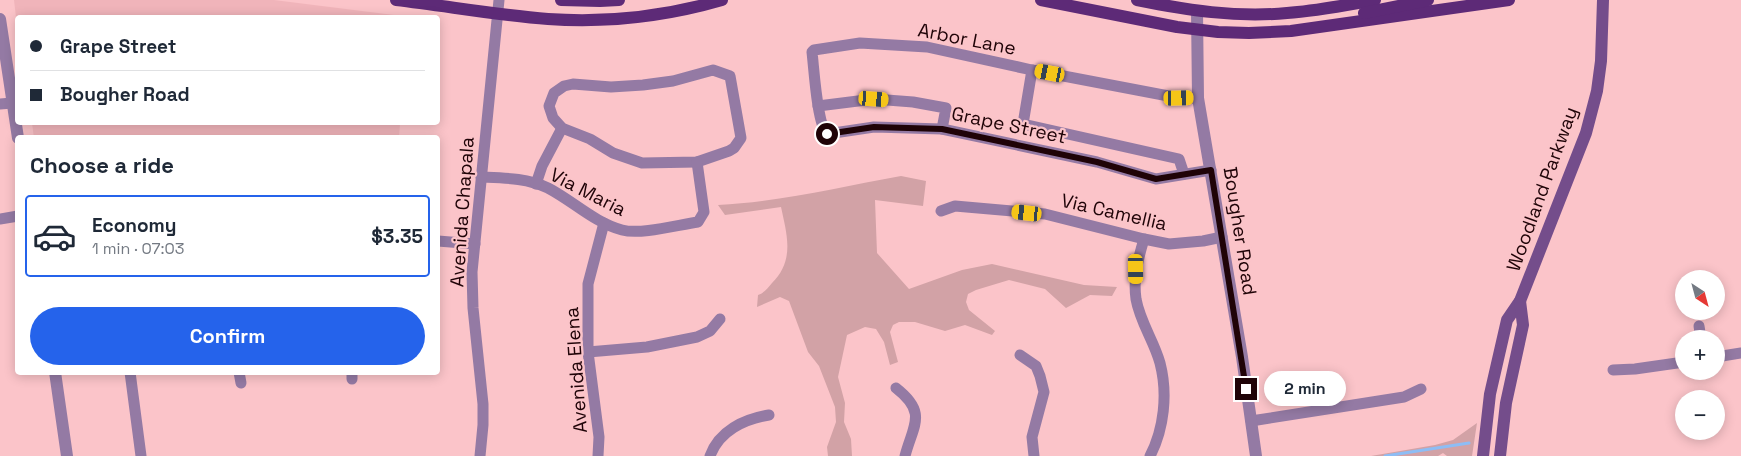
<!DOCTYPE html>
<html lang="en">
<head>
<meta charset="utf-8">
<style>
  :root { --surface:#fff; --page:#f6f6f7; --text:#1f2937; --muted:#747a83; --line:#e0e1e3; --accent:#2563eb }
  body { margin:0; font-family:"Space Grotesk",sans-serif; background:var(--page); color:var(--text); height:100vh; display:flex; flex-direction:column; font-size:19px; white-space:nowrap }
  * { box-sizing:border-box; margin:0 }
  p { font-size:16px; color:var(--muted) }
  .icon { flex:none; width:28px; height:28px; fill:none; stroke:currentColor; stroke-width:2; stroke-linecap:round; stroke-linejoin:round }
  .map { position:relative; flex:1; overflow:hidden }
  .details { position:absolute; left:15px; top:135px; width:425px; height:240px; display:flex; flex-direction:column; background:var(--surface); border-radius:5px; box-shadow:0 2px 12px #0003 }
  .details>* { flex:none }
  .top-card { position:absolute; left:15px; top:15px; width:425px; height:110px; border-radius:5px; box-shadow:0 2px 12px #0003; display:grid; align-content:center; height:110px; padding:0 15px; background:var(--surface) }
  .needle { width:32px; rotate:144deg }
  .tools { position:absolute; left:1675px; top:270px; display:grid; gap:10px }
  .tools a { display:grid; place-items:center; width:50px; height:50px; border-radius:50%; background:var(--surface); box-shadow:0 2px 12px #0003; font-size:25px }
  .end { position:absolute; width:22px; height:22px; margin:-11px; border:6px solid #1f0307; background:#fff; box-shadow:0 0 0 2px #fff }
  .from { border-radius:50% }
  .bubble { position:absolute; height:35px; border-radius:18px; background:var(--surface); box-shadow:0 2px 12px #0003; font-size:16px; font-weight:600; line-height:35px; text-align:center }
  .car { position:absolute; width:15px; height:30px; margin:-15px -8px; border-radius:6px; box-shadow:0 0 4px 1px #0007; background:linear-gradient(#f5c518 24%,#345 0 40%,#f5c518 0 76%,#345 0 86%,#f5c518 0) }
  .top-card b { display:flex; align-items:center; gap:18px; height:48px; font-size:19px }
  .top-card b+b { border-top:1px solid var(--line) }
  .top-card i { width:12px; height:12px; background:var(--text) }
  ul { padding:0; list-style:none }
  li { display:flex; align-items:center; gap:15px; height:82px; margin:0 10px 8px; padding:0 5px; border:2px solid transparent; border-radius:5px }
  li div { flex:1 }
  li b { display:block; font-size:19px }
  li em { font-style:normal; font-weight:600 }
  li.active { border-color:var(--accent) }
  li>.icon { width:45px; height:45px; stroke-width:1.5 }
  h2 { padding:0 15px; font-size:22px; line-height:60px }
  .primary-button { display:flex; gap:10px; margin-top:auto; padding:10px 15px }
  .primary-button a { flex:1; height:58px; border-radius:30px; background:var(--accent); color:#fff; font-size:20px; font-weight:600; line-height:58px; text-align:center }
  .map>svg:first-child { display:block }
</style>
</head>
<body>
<div class="map">
<svg width="1741" height="456" viewBox="0 0 1741 456">
  <rect width="100%" height="100%" fill="#fbc4c9"/>
  <!-- built -->
  <g fill="#f0b4ba">
    <path d="M14 0H274L402 16V17L18 18 17 26Z"/>
    <path d="M32 123 400 122V123L399 138H34Z"/>
  </g>
  <!-- green -->
  <g fill="#d2a2a6">
    <path d="M901 176 926 181 923 206 875 200 877 253 909 289 962 270 992 264 1084 285 1117 287 1112 296 1090 295 1066 308 1045 289 1009 280 976 290 968 294 966 302 969 310 995 331 992 335 965 325 945 331 915 322H899L893 325 890 332 898 362 890 365 884 342 876 329 865 327 847 335 838 377 845 403 844 422 851 439 852 456H828L827 447 836 422 835 407 819 366 808 352 789 301 780 297 757 307 758 295C764 293 768 288 772 283 795 260 787 235 781 207L725 215 718 205C779 202 840 187 901 176Z"/>
    <path d="M1477 423 1472 456H1447L1443 453 1438 456H1371L1435 445 1453 440Z"/>
  </g>
  <g fill="none" stroke-linecap="round" stroke-linejoin="round">
    <!-- stream -->
    <path stroke="#8dbdf5" stroke-width="3" d="M1385 456 1469 443"/>
    <!-- minor -->
    <g stroke="#947aa4" stroke-width="11">
      <path d="M713 70 730 76 741 138 734 148 729 151 697 162 642 163 613 153 590 139 562 128 553 118 549 106 554 93 564 86 573 84 611 87 643 85 673 81Z"/>
      <path d="M1032 70 1023 124 1179 159 1184 174"/>
      <path d="M1198 98H1179L1032 70 927 47 860 43 814 50 812 52C814 68 817 124 827 134L874 127 942 129 1097 162 1156 179 1211 170"/>
      <path d="M0 104 12 103"/>
      <path d="M818 106 874 99 913 102 946 108 942 129"/>
      <path d="M481 177C504 178 527 178 548 188 573 201 595 223 622 230 641 235 677 225 698 222L704 212 697 162"/>
      <path d="M536 184 542 166 562 128"/>
      <path d="M941 211 955 206 1045 214 1144 239 1169 244 1203 241 1222 237"/>
      <path d="M0 219 18 216"/>
      <path d="M1144 239C1138 259 1133 278 1136 299 1140 322 1154 341 1160 363 1168 394 1164 429 1150 456"/>
      <path d="M438 241 475 244"/>
      <path d="M1699 326 1701 339"/>
      <path d="M588 352 647 347 697 337 710 331 720 319"/>
      <path d="M1020 355 1036 366 1040 376 1044 392 1032 437 1034 456"/>
      <path d="M1716 357 1741 353"/>
      <path d="M1613 370 1635 369 1684 362"/>
      <path d="M130 372 141 456"/>
      <path d="M239 372 241 383"/>
      <path d="M352 372V379"/>
      <path d="M896 388C928 413 913 425 905 456"/>
      <path d="M1251 421 1404 397 1421 389"/>
      <path d="M480 456 483 425V404L473 308 472 272 499 0"/>
      <path d="M598 456 599 437 588 352V284L604 223"/>
      <path d="M710 456C719 431 744 419 769 415"/>
    </g>
    <!-- tertiary -->
    <g stroke="#947aa4" stroke-width="12">
      <path d="M1197 11 1198 98 1242 357 1256 456"/>
      <path d="M0 19 18 138"/>
      <path d="M55 372 67 456"/>
    </g>
    <!-- secondary -->
    <g stroke="#744d8b" stroke-width="12">
      <path d="M1483 456 1490 394 1507 320 1520 301 1586 133 1597 91 1601 61 1603 0"/>
      <path d="M1500 456 1506 403 1523 325 1520 301"/>
    </g>
    <!-- primary -->
    <g stroke="#5d2a77" stroke-width="12">
      <path d="M396 0C447 6 497 15 548 19 606 23 667 16 722 0"/>
      <path d="M561 0 600 1 619 0"/>
      <path d="M1041 0 1177 27 1218 32 1249 33 1291 31 1509 0"/>
      <path d="M1137 0C1187 10 1236 18 1287 13 1316 11 1346 5 1375 0"/>
      <path d="M1364 13 1428 0"/>
    </g>
  </g>
  <g fill="none" stroke-linecap="round" stroke-linejoin="round">
    <!-- route -->
    <path stroke="#1f0307" stroke-width="6" d="M827 134 874 127 942 129 1097 162 1156 179 1211 170 1246 389"/>
  </g>
  <g text-anchor="middle" dominant-baseline="central" stroke-width="4.5" stroke-linejoin="round" paint-order="stroke">
    <!-- street labels -->
    <g font-size="19" fill="#1f0307" stroke="#fbc4c9">
      <text transform="translate(967 39) rotate(11)">Arbor Lane</text>
      <text transform="translate(1009 125) rotate(12)">Grape Street</text>
      <text transform="translate(1542 189) rotate(-70)">Woodland Parkway</text>
      <text transform="translate(588 192) rotate(27)">Via Maria</text>
      <text transform="translate(462 212) rotate(-86)">Avenida Chapala</text>
      <text transform="translate(1114 212) rotate(13)">Via Camellia</text>
      <text transform="translate(1240 231) rotate(81)">Bougher Road</text>
      <text transform="translate(576 370) rotate(-94)">Avenida Elena</text>
    </g>
  </g>
</svg>
<div class="tools">
<a><svg class="needle" viewBox="-14 -14 28 28"><path d="M0-13l5 13h-10z" fill="#e53935"/><path d="M0 13l5-13h-10z" fill="#747a83"/></svg></a>
<a>+</a>
<a>−</a>
</div>
<i class="end from" style="left:827px;top:134px"></i>
<i class="end" style="left:1246px;top:389px"></i>
<div class="bubble" style="left:1264px;top:371px;width:82px">2 min</div>
<i class="car" style="left:1050px;top:73px;rotate:281deg"></i>
<i class="car" style="left:1179px;top:98px;rotate:89deg"></i>
<i class="car" style="left:874px;top:99px;rotate:94deg"></i>
<i class="car" style="left:1027px;top:213px;rotate:276deg"></i>
<i class="car" style="left:1136px;top:269px;rotate:179deg"></i>
<div class="top-card">
<b><i class="from"></i>Grape Street</b>
<b><i></i>Bougher Road</b>
</div>
<section class="details">
<h2>Choose a ride</h2>
<ul>
<li class="active"><svg class="icon" aria-label="car" viewBox="0 0 24 24"><path d="M5 17H2v-5l4-1 3-4h7l3 4 3 1v5h-3M9 17h6M6 11h13"/><circle cx="7" cy="17" r="2"/><circle cx="17" cy="17" r="2"/></svg><div><b>Economy</b><p>1 min · 07:03</p></div><em>$3.35</em></li>
</ul>
<div class="primary-button"><a>Confirm</a></div>
</section>
</div>
</body>
</html>
